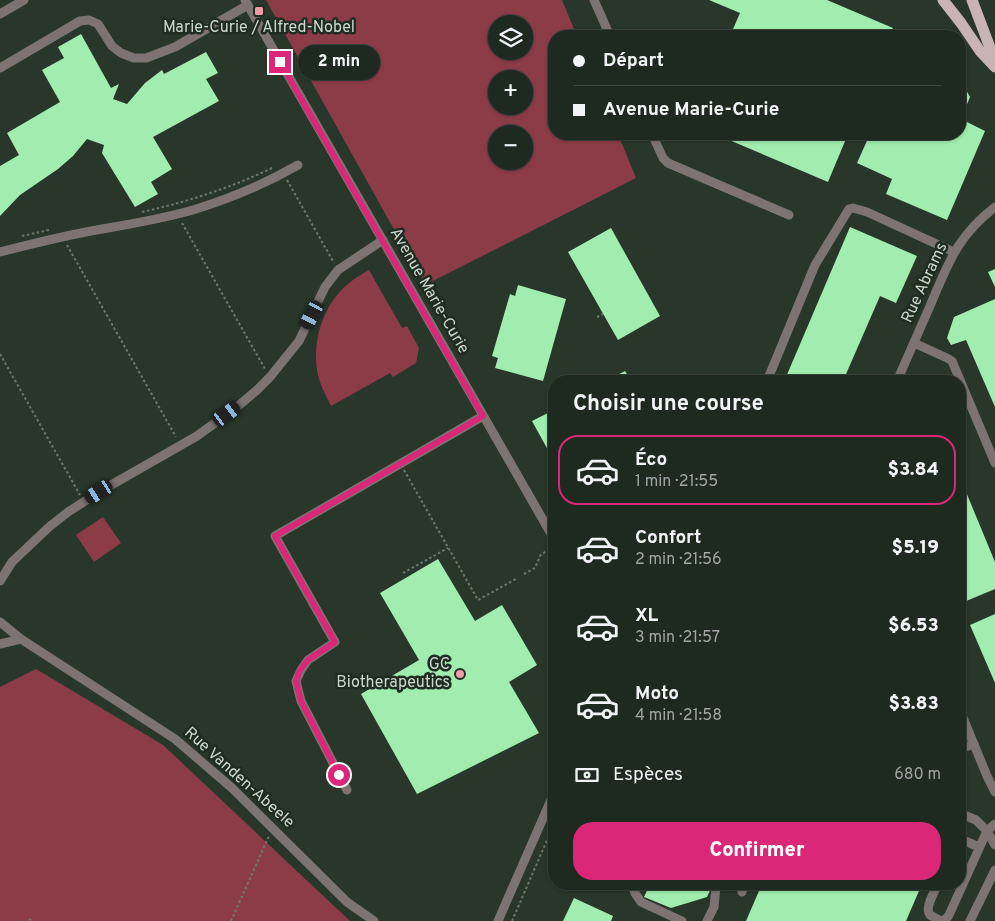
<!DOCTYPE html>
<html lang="fr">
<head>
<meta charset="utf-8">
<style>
  :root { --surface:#1e2920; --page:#2b352d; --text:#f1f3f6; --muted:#a1a6a5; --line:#3c453e; --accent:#db2777 }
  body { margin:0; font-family:Overpass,sans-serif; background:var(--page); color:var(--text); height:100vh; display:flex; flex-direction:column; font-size:19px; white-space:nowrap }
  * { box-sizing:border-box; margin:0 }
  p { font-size:16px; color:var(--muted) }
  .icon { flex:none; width:28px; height:28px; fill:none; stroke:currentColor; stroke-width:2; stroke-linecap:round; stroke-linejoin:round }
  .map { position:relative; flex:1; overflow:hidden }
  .side { position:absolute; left:548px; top:375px; width:418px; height:515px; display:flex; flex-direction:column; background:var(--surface); border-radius:20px; box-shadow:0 1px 4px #0004,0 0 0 1px var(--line) }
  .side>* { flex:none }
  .hud { position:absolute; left:548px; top:30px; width:418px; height:110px; border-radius:20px; box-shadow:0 1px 4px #0004,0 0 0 1px var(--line); display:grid; align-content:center; height:110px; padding:0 25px; background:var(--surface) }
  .tools { position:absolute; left:488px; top:15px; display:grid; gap:10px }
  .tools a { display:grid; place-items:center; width:45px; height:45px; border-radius:50%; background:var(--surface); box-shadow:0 1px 4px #0004,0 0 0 1px var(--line); font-size:25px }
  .end { position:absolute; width:22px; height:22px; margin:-11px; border:6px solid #db2777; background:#fff; box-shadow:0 0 0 2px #fff }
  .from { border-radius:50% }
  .bubble { position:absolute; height:35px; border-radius:18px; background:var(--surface); box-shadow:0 1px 4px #0004,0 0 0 1px var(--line); font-size:16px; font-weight:800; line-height:35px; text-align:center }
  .car { position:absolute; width:15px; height:30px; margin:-15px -8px; border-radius:6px; box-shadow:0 0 4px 1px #0007; background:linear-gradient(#222 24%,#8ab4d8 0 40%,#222 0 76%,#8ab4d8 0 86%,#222 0) }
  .hud b { display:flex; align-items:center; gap:18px; height:48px; font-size:19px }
  .hud b+b { border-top:1px solid var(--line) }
  .hud i { width:12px; height:12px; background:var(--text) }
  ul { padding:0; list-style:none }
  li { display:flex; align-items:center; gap:15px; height:70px; margin:0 10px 8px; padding:0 15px; border:2px solid transparent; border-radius:20px }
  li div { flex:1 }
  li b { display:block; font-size:19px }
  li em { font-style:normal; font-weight:800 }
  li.current { border-color:var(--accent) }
  li>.icon { width:45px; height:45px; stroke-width:1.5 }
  h2 { padding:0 25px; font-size:22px; line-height:60px }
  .pay { display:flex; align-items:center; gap:12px; height:55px; padding:0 25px; font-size:19px }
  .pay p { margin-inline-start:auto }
  .action { display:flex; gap:10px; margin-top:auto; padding:10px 25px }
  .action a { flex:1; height:58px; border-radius:20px; background:var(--accent); color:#fff; font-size:20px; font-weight:800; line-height:58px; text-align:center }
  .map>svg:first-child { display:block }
</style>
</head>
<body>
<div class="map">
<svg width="995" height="921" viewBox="0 0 995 921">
  <rect width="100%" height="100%" fill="#28372a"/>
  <!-- green -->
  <g fill="#8c3c47" fill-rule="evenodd">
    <path d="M266 0H562L577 36H554V134H618L636 178 425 285ZM496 24H524V51H496ZM496 79H524V106H496ZM496 134H524V161H496Z"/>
    <path d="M369 270 402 328 407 326 419 348 416 363 393 377 390 373 331 406C325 394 319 383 317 370 312 337 325 300 353 280 358 276 364 273 369 270Z"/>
    <path d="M103 517 121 543 94 562 76 535Z"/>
    <path d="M36 669 163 745 350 921H0V687Z"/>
  </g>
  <!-- building -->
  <g fill="#a0edaf">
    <path d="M709 0H827L893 28 889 36H730L740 13Z"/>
    <path d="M81 34 111 88 119 84 113 99 127 104 145 83 162 70 164 74 206 52 218 73 206 79 219 101 153 137 172 169 151 182 158 194 135 207 102 153 104 145 87 139 73 156 58 169 20 195 0 216V166L19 155 7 133 60 102 42 70 64 58 58 47Z"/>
    <path d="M959 77 970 97 961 119 985 131 947 220 886 194 892 179 857 163 870 134H959Z"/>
    <path d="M715 134H848L828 182Z"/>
    <path d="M850 227 917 256 896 303 880 296 843 381H793L786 377Z"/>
    <path d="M611 228 660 316 618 340 568 252Z"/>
    <path d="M995 269V287L988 272Z"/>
    <path d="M518 285 566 299 543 381 495 368 498 358 492 356 510 294 515 296Z"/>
    <path d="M995 299V407L966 340 951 345 947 338 954 317Z"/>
    <path d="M625 371 631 381H606Z"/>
    <path d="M554 410V461L532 421Z"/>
    <path d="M959 475 995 562V589L959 604Z"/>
    <path d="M438 559 475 621 502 605 537 665 509 682 539 733 417 794 361 694 419 660 380 593Z"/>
    <path d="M995 614V683L970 625Z"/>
    <path d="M650 884H713L707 897 671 908 644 897Z"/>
    <path d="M762 884H922L906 921H746Z"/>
    <path d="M574 898 613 916 611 921H563Z"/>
  </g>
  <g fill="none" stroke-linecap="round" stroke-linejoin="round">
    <!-- path -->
    <g stroke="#6d796e" stroke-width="2" stroke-dasharray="2.5 2.5" stroke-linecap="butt">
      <path d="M287 180 334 263"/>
      <path d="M142 212C187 202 230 188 272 168"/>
      <path d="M182 223 265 369"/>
      <path d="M22 236 49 230"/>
      <path d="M67 245 176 437"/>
      <path d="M597 317 603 314"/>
      <path d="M0 354 80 495"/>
      <path d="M404 470 478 600 516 579"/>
      <path d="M403 573 448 548"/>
      <path d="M524 574 535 568 541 554 554 548"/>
      <path d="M29 919 33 921"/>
      <path d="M231 921 269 836"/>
      <path d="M512 921 554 824"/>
    </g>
    <!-- minor -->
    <g stroke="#7e7373" stroke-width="9">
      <path d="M245 0 554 539"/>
      <path d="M594 0 610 36"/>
      <path d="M0 14 24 0"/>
      <path d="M0 68 80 21 89 20 98 24 112 46 121 53 134 58H146L175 47 248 5"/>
      <path d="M652 134 663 158 668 163 789 215"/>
      <path d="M0 252C35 243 71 234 108 228 137 223 165 218 193 210 229 199 265 184 298 165"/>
      <path d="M914 343 947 358 952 361 995 463"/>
      <path d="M767 381 815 265 849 209 853 208 867 212 954 252"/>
      <path d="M897 381C908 356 919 331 930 306 948 264 957 236 995 207"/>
      <path d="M0 581 12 562 49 527 68 512 99 492 197 436 237 407 257 390 270 377 299 341 325 287 338 270 383 240"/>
      <path d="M0 622 21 639 175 739 232 788 347 902 374 921"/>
      <path d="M0 644 21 639"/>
      <path d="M959 708 987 776 995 792"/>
      <path d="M959 749 974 744"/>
      <path d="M347 790 301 701 296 681 301 670 308 660 335 642 275 536 483 416"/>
      <path d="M959 813 976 820 987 831 995 845"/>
      <path d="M959 841H965L979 847"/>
      <path d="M632 884 635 893 641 902 682 921"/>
      <path d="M938 884C935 891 924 908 930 915 933 917 938 919 941 921L946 919 949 915 987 831 995 824"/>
      <path d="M742 892 745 884"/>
      <path d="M498 921 554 793"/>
      <path d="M707 921 714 907 716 887 717 884"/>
      <path d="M970 921 995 870"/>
    </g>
    <!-- major -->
    <g stroke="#c9b3b4" stroke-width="11">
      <path d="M943 0 961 23 980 51 995 67"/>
      <path d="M972 0 989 45 995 65"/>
    </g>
  </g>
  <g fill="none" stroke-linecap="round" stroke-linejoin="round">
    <!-- route -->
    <path stroke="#db2777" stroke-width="6" d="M280 62 483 416 275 536 335 642 308 660 300 670 296 681 301 701 339 775"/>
  </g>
  <!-- markers -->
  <g fill="#f49aa3" stroke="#1e2d20" stroke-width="2">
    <rect x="254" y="6" width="10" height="10" rx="2.5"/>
    <circle cx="460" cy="674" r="5"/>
  </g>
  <g text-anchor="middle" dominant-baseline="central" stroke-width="5" stroke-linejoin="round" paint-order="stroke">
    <!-- poi labels -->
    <g font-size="16" fill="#cdd6ce" stroke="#1e2d20">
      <text x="259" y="28">Marie-Curie / Alfred-Nobel</text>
      <text x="450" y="665" text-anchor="end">GC<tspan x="450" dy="18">Biotherapeutics</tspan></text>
    </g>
    <!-- street labels -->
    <g font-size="16" fill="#cdd6ce" stroke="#1e2d20">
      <text transform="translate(925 283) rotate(-65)">Rue Abrams</text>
      <text transform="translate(429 291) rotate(60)">Avenue Marie-Curie</text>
      <text transform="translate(239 778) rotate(42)">Rue Vanden-Abeele</text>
    </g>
  </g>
</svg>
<div class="tools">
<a><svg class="icon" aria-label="layers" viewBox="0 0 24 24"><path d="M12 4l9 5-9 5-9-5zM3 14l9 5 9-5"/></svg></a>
<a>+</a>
<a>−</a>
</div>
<i class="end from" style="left:339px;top:775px"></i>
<i class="end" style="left:280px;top:62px"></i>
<div class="bubble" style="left:298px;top:45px;width:82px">2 min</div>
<i class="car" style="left:312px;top:315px;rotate:208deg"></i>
<i class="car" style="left:227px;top:414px;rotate:54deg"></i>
<i class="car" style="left:99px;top:492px;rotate:238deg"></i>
<div class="hud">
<b><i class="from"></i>Départ</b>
<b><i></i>Avenue Marie-Curie</b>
</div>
<section class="side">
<h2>Choisir une course</h2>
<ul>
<li class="current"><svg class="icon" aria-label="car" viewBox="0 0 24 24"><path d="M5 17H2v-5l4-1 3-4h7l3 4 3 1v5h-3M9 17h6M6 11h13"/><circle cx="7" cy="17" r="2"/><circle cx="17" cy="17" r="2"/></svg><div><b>Éco</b><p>1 min · 21:55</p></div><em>$3.84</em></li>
<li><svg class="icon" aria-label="car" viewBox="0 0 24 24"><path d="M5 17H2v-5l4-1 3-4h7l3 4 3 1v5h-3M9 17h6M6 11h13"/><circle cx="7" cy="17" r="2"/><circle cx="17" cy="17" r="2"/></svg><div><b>Confort</b><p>2 min · 21:56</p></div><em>$5.19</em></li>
<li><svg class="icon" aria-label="car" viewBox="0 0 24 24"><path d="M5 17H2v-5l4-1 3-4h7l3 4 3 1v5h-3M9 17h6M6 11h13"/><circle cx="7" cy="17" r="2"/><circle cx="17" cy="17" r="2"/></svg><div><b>XL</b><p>3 min · 21:57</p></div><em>$6.53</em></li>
<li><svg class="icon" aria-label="car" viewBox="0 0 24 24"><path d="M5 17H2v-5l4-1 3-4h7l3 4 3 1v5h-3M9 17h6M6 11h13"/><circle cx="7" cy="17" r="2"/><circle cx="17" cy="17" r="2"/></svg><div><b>Moto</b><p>4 min · 21:58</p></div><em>$3.83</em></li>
</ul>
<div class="pay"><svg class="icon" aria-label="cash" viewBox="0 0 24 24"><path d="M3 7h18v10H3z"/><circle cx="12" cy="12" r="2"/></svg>Espèces<p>680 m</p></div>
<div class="action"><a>Confirmer</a></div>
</section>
</div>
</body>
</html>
